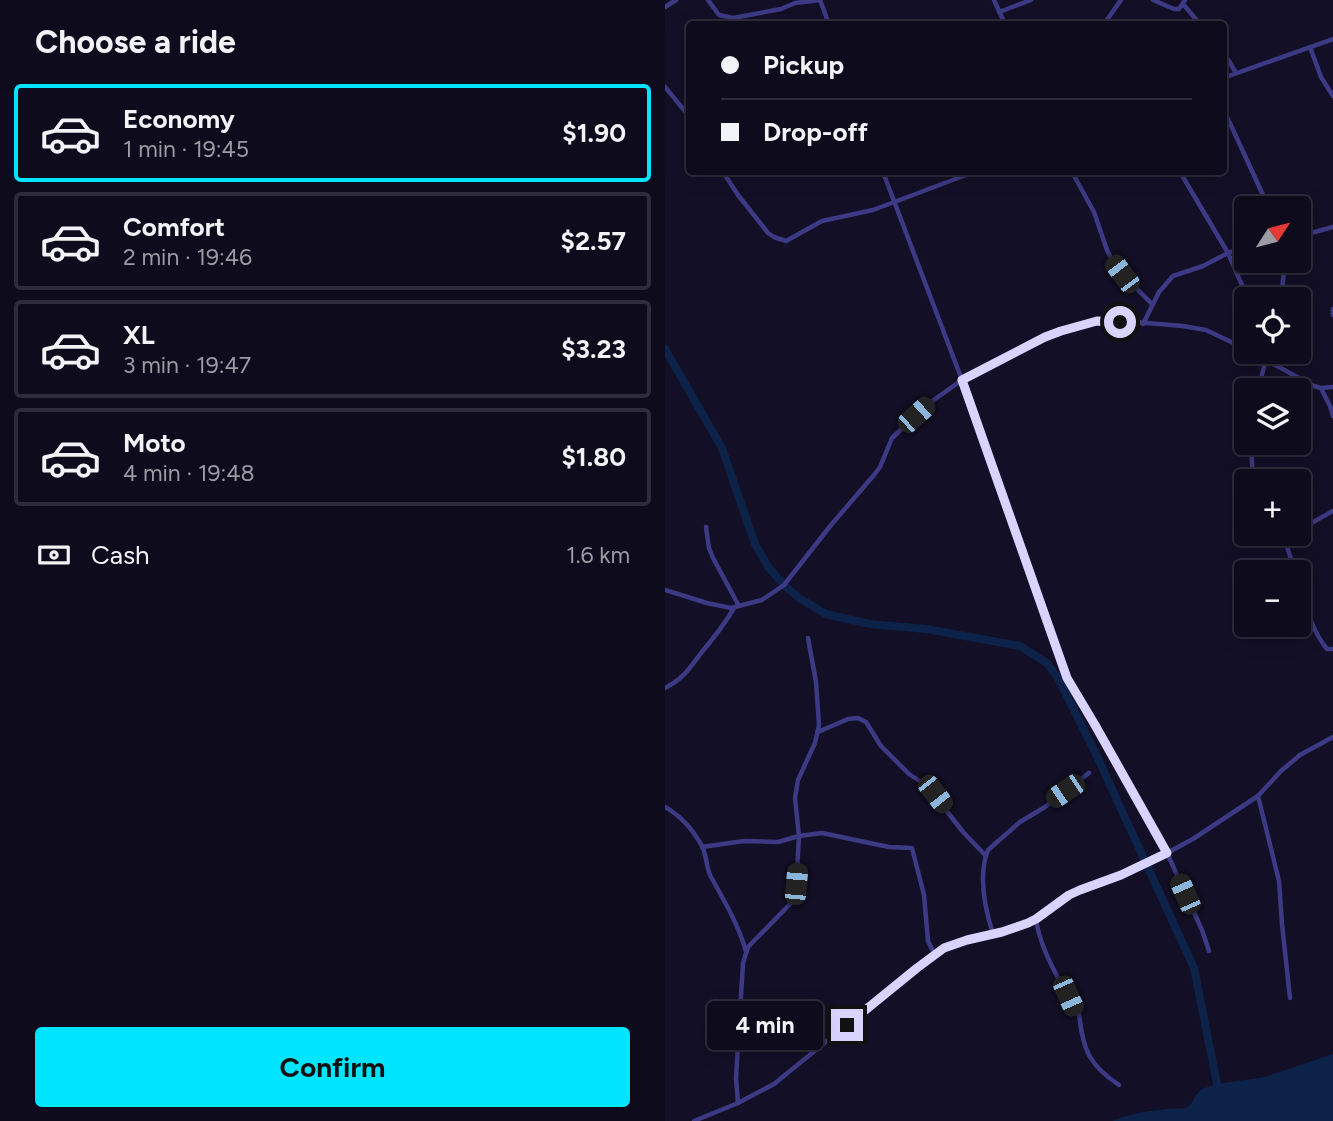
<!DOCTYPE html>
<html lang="en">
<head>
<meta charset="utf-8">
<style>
  :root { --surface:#0e0b1c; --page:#171425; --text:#f1f3f6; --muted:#9b9ba3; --line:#2e2b3b; --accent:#00e5ff }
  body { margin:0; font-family:Figtree,sans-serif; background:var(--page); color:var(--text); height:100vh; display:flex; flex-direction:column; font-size:26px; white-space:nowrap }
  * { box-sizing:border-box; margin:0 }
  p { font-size:23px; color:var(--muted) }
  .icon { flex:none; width:38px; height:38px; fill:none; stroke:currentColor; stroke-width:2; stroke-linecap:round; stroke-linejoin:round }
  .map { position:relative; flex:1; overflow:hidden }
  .panel { display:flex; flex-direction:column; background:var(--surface); width:665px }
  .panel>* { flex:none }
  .top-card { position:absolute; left:21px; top:21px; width:541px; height:154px; border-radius:7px; box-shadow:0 4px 18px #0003,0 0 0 2px var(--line); display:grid; align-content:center; height:154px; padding:0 35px; background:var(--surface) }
  .needle { width:46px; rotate:54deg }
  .tools { position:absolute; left:569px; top:196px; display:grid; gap:14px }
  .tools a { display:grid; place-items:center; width:77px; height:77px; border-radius:7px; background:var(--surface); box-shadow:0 4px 18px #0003,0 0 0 2px var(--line); font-size:35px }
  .end { position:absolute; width:32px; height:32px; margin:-16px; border:9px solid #d9d4ff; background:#111; box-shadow:0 0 0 4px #111 }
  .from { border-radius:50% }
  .bubble { position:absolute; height:49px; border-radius:7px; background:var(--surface); box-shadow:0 4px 18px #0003,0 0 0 2px var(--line); font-size:23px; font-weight:700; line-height:49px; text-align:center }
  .car { position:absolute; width:21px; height:42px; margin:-21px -10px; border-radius:9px; box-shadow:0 0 5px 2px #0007; background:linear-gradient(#222 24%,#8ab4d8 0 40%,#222 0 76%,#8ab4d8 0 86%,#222 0) }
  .top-card b { display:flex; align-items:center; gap:24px; height:66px; font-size:26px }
  .top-card b+b { border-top:2px solid var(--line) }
  .top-card i { width:18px; height:18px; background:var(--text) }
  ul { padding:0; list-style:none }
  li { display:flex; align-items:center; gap:21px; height:98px; margin:0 14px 10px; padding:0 21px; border:4px solid var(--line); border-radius:7px }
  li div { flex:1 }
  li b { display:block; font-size:26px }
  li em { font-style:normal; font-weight:700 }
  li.current { border-color:var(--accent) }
  li>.icon { width:63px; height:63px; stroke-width:1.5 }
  h2 { padding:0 35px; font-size:32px; line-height:84px }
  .pay { display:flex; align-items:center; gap:18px; height:77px; padding:0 35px; font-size:26px }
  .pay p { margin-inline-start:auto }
  .button { display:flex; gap:14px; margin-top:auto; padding:14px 35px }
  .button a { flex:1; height:80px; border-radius:7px; background:var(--accent); color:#111; font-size:28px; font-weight:700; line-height:80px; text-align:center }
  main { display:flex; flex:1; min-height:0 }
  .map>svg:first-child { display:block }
</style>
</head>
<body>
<main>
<section class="panel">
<h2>Choose a ride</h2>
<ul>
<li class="current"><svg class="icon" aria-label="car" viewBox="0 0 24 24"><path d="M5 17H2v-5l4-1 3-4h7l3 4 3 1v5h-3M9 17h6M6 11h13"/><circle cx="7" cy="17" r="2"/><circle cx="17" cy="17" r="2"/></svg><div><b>Economy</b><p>1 min · 19:45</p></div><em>$1.90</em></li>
<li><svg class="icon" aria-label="car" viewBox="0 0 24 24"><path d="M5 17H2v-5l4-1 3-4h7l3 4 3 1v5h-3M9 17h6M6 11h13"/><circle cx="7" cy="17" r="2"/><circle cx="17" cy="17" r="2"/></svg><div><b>Comfort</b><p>2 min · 19:46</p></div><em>$2.57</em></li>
<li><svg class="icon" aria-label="car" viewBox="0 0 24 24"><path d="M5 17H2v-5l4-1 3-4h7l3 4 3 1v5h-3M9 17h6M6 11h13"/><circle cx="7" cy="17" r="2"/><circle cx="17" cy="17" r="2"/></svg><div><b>XL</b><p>3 min · 19:47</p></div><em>$3.23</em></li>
<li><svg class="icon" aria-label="car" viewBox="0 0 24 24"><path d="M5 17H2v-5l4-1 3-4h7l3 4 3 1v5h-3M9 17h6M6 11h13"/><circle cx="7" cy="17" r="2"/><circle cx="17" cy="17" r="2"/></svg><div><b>Moto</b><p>4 min · 19:48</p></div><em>$1.80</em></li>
</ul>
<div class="pay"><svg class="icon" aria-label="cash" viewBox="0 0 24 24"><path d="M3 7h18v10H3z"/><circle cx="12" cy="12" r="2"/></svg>Cash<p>1.6 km</p></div>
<div class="button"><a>Confirm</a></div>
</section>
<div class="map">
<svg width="668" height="1121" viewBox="0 0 668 1121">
  <rect width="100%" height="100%" fill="#130f26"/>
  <!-- water -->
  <path fill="#0c2248" d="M668 1054V1121H447C472 1111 495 1109 521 1108L526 1104 531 1095 537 1089 552 1084 600 1077Z"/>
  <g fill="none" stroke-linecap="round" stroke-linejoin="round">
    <!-- river -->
    <path stroke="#0c2248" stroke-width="8" d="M0 349 57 448 90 544 104 568 119 585 134 598 161 614 178 618 205 624 261 629 355 646 382 663 393 678 430 752 529 968 552 1084"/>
    <!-- minor -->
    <g stroke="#3d3a85" stroke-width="4.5">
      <path d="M43 0 54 15 68 18 116 9 130 3 155 0"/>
      <path d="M155 0 164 24"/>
      <path d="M329 0 340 24"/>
      <path d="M488 0 509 9H514L520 0"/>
      <path d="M518 4 535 24"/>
      <path d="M0 7 11 0"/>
      <path d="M334 12 366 0"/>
      <path d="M439 24 456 0"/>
      <path d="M645 47 656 77 668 96"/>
      <path d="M558 51 571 73"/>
      <path d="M558 78 668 39"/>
      <path d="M0 87 24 116"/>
      <path d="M558 108 604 208"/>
      <path d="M58 172 73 195 103 233 109 237 121 241 157 221 208 210 309 172"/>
      <path d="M218 172 297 380 402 678 430 725 502 853 537 930 544 951"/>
      <path d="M407 172 429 212 442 250 448 262 457 274 487 304"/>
      <path d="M515 172 563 253 583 299"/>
      <path d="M634 238 639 235 668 227"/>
      <path d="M616 299 620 261"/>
      <path d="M668 309V315"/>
      <path d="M478 324 494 292 508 276 538 266 563 253 581 247"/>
      <path d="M586 352 649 386 656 388 668 387"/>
      <path d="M656 388 665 406 668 416"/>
      <path d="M593 390 603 352"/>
      <path d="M586 443 588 481"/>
      <path d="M41 527 44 548 48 558 74 606"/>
      <path d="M634 530 668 511"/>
      <path d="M618 534 630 572"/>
      <path d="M634 582C641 605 646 630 662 649H668"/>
      <path d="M0 590 42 603 66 608 97 600 119 585 166 525 209 475 215 467 227 438 263 404 297 380 380 337 396 331 432 321 469 322 518 326 541 330 581 349"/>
      <path d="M0 688C18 679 24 669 36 653 48 639 59 625 69 608"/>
      <path d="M153 732 183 719 193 718 201 722 216 746 244 774 262 786 298 832 321 856"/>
      <path d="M593 796 614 881 617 924 625 998"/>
      <path d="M0 807C16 816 28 830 37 846 42 856 41 868 46 877 60 902 73 924 81 951"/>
      <path d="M37 847 79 841 113 842 134 836 157 833 224 847 247 848 259 895 263 941 270 955"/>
      <path d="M371 920C376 952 396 981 409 1010L414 1014C418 1050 424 1065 454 1085"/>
      <path d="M328 934C320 909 313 875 323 850L355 822 380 807 424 773"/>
      <path d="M73 1103 71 1078 78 963 83 947 127 902 131 890 134 836 130 798 133 780 150 743 154 725 151 682 143 638"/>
      <path d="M29 1121 73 1103 109 1084 242 976 276 950 288 944 337 932 371 920 404 895 415 890 456 875 502 853 528 839 593 796 616 771 635 755 668 737"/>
    </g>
  </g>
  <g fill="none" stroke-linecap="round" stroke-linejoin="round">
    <!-- route -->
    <path stroke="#d9d4ff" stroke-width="9" d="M182 1025 252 968 279 948 302 940 337 932 363 923 371 919 404 895 415 890 456 875 502 853 430 725 402 678 297 380 380 337 396 331 432 321 455 322"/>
  </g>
</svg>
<div class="tools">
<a><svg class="needle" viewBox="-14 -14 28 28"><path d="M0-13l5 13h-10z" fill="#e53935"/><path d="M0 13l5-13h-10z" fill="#9b9ba3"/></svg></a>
<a><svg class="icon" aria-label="locate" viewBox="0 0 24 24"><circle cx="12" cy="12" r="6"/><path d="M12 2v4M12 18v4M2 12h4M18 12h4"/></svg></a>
<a><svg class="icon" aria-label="layers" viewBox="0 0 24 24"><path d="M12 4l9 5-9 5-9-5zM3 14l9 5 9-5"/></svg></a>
<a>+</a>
<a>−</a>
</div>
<i class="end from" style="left:455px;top:322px"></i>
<i class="end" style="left:182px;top:1025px"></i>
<div class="bubble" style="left:42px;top:1001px;width:116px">4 min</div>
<i class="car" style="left:457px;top:274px;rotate:323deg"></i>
<i class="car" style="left:251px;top:415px;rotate:48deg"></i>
<i class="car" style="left:400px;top:791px;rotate:236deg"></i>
<i class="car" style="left:270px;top:794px;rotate:142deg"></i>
<i class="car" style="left:131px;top:884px;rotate:5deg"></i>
<i class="car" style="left:520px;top:894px;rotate:336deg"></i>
<i class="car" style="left:403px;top:996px;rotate:156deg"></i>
<div class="top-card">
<b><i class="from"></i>Pickup</b>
<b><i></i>Drop-off</b>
</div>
</div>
</main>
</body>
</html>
